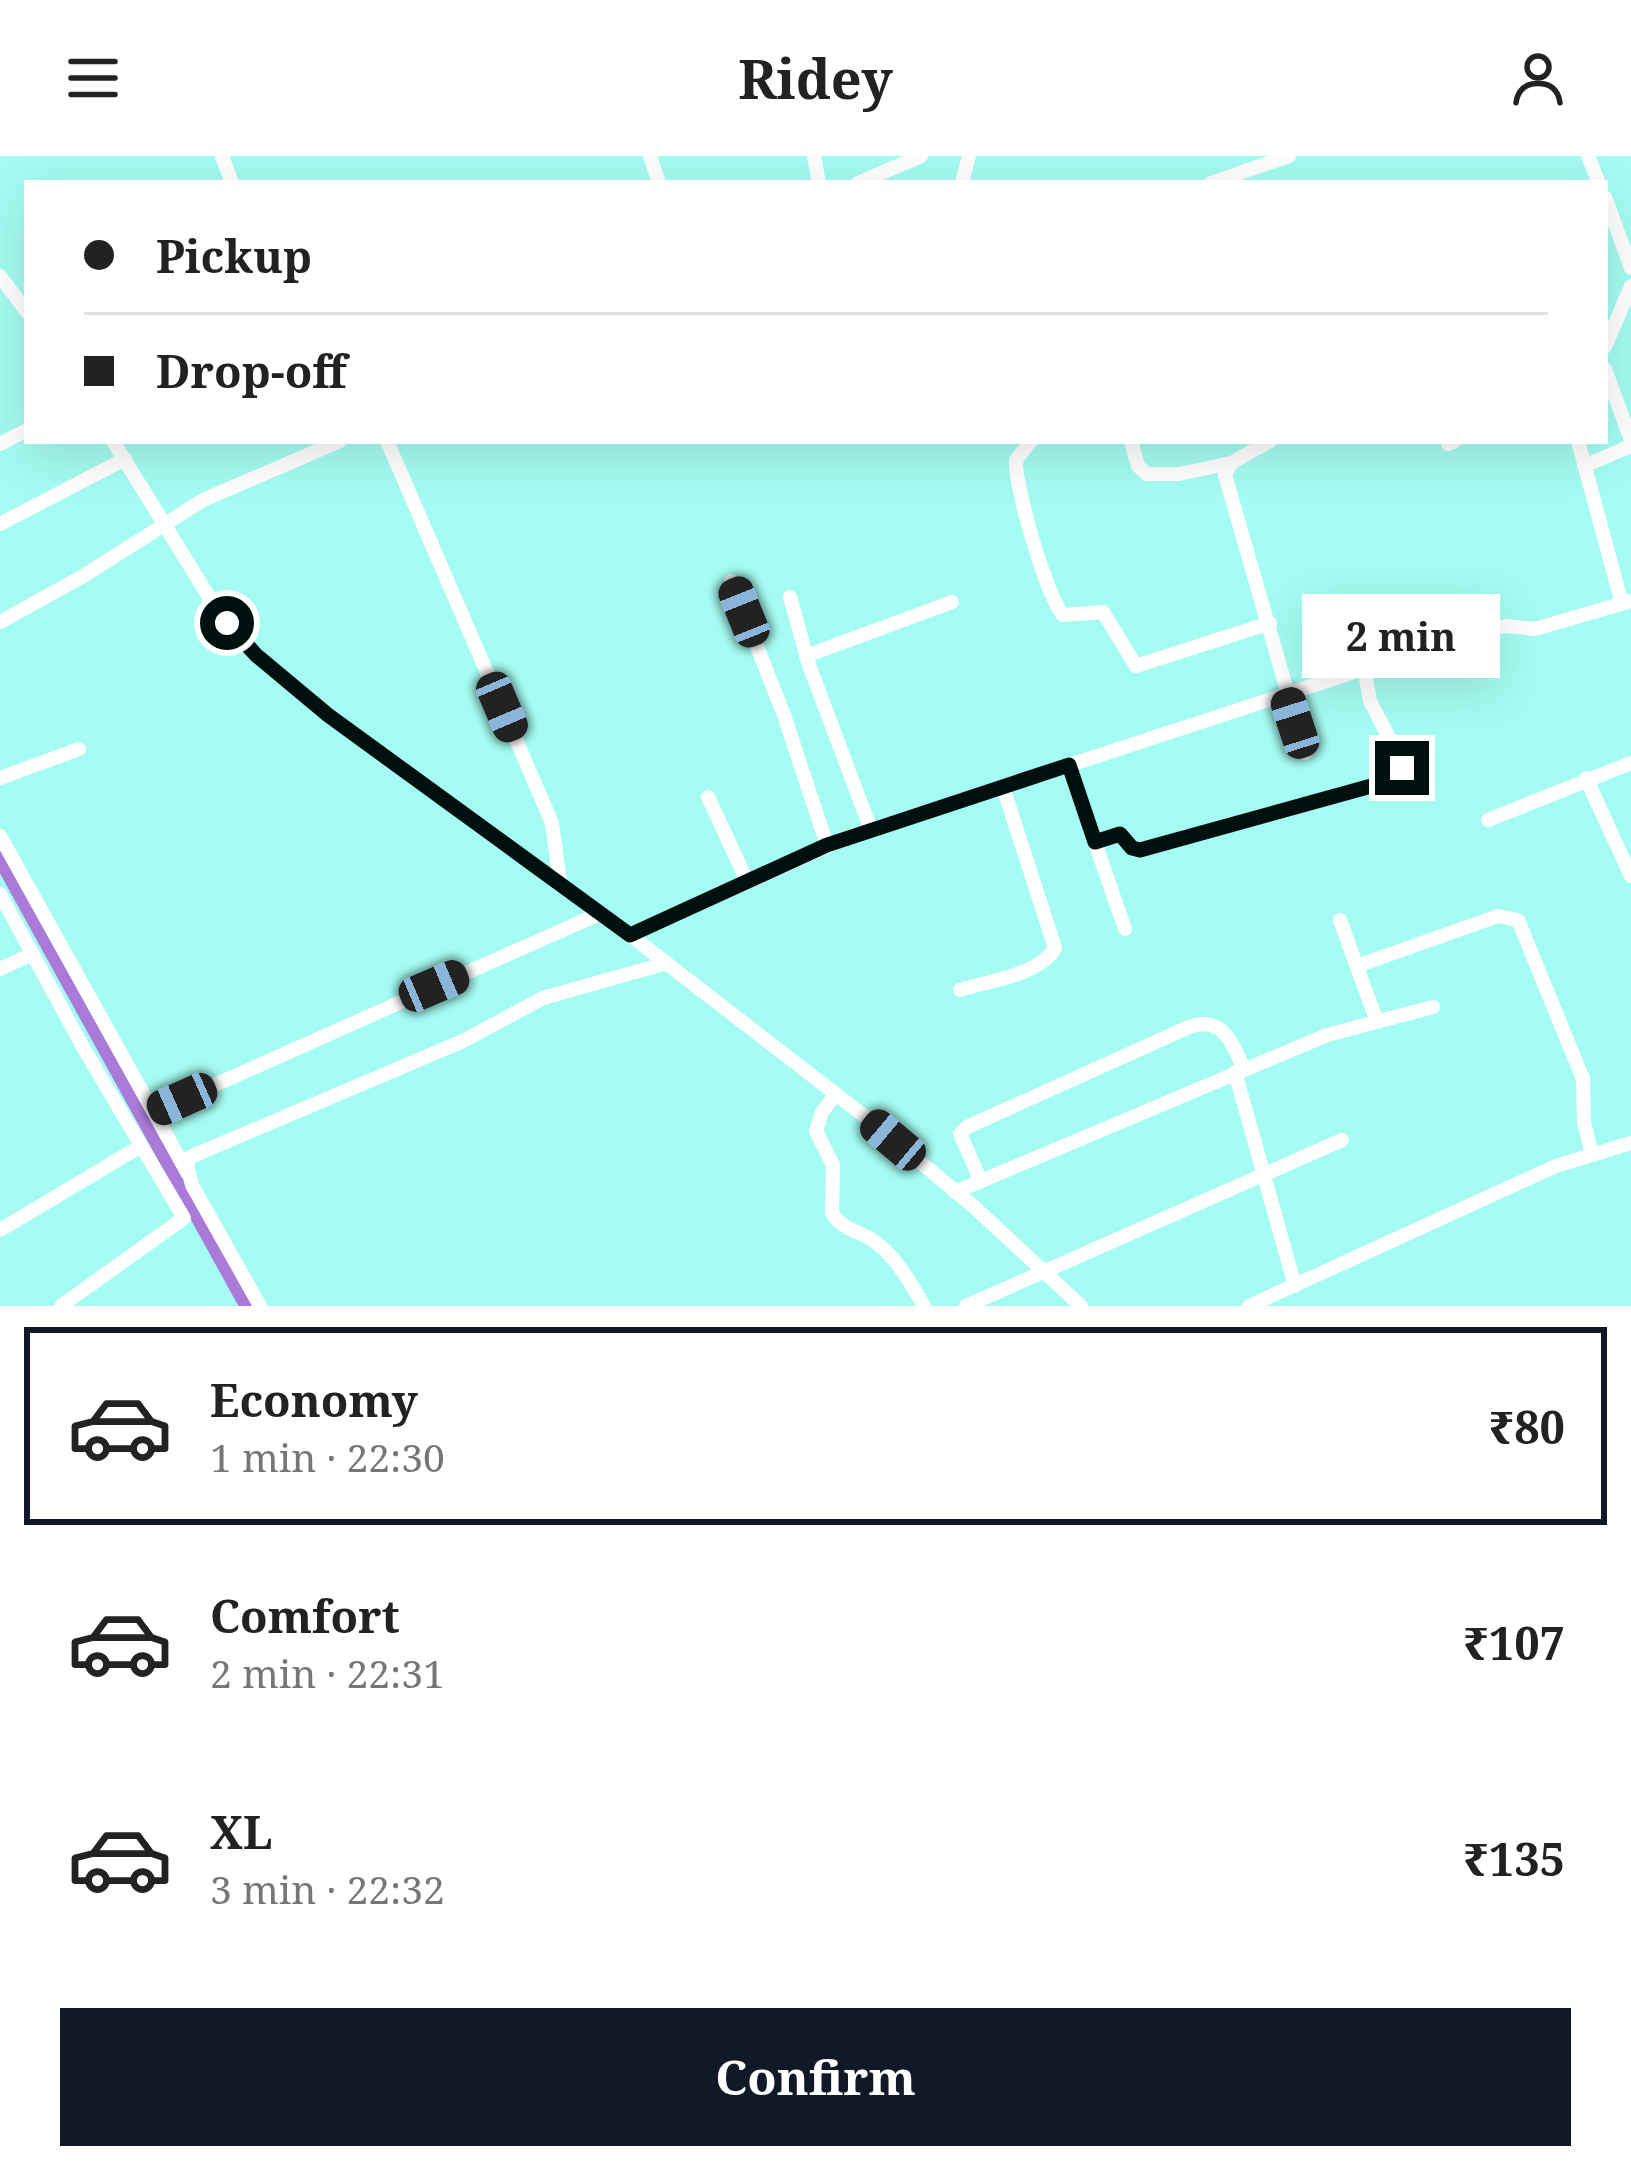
<!DOCTYPE html>
<html lang="en">
<head>
<meta charset="utf-8">
<style>
  :root { --surface:#fff; --page:#f6f6f6; --text:#222; --muted:#767676; --line:#e0e0e0; --accent:#111827 }
  body { margin:0; font-family:"Noto Serif",serif; background:var(--page); color:var(--text); height:100vh; display:flex; flex-direction:column; font-size:45px; white-space:nowrap }
  * { box-sizing:border-box; margin:0 }
  p { font-size:39px; color:var(--muted) }
  .icon { flex:none; width:66px; height:66px; fill:none; stroke:currentColor; stroke-width:2; stroke-linecap:round; stroke-linejoin:round }
  .map { position:relative; height:1150px; overflow:hidden }
  .drawer { display:flex; flex-direction:column; background:var(--surface); flex:1 }
  .drawer>* { flex:none }
  .guide { position:absolute; left:24px; top:24px; width:1584px; height:264px; border-radius:0px; box-shadow:0 12px 48px #0002; display:grid; align-content:center; height:264px; padding:0 60px; background:var(--surface) }
  .end { position:absolute; width:54px; height:54px; margin:-27px; border:15px solid #00100e; background:#fff; box-shadow:0 0 0 6px #fff }
  .from { border-radius:50% }
  .bubble { position:absolute; height:84px; border-radius:0px; background:var(--surface); box-shadow:0 12px 48px #0002; font-size:39px; font-weight:700; line-height:84px; text-align:center }
  .car { position:absolute; width:36px; height:72px; margin:-36px -18px; border-radius:15px; box-shadow:0 0 9px 3px #0007; background:linear-gradient(#222 24%,#8ab4d8 0 40%,#222 0 76%,#8ab4d8 0 86%,#222 0) }
  .guide b { display:flex; align-items:center; gap:42px; height:114px; font-size:45px }
  .guide b+b { border-top:3px solid var(--line) }
  .guide i { width:30px; height:30px; background:var(--text) }
  ul { padding:21px 0 0; list-style:none }
  li { display:flex; align-items:center; gap:36px; height:198px; margin:0 24px 18px; padding:0 36px; border:6px solid transparent; border-radius:0px }
  li div { flex:1 }
  li b { display:block; font-size:45px }
  li em { font-style:normal; font-weight:700 }
  li.on { border-color:var(--accent) }
  li>.icon { width:108px; height:108px; stroke-width:1.5 }
  .action { display:flex; gap:24px; margin-top:auto; padding:24px 60px }
  .action a { flex:1; height:138px; border-radius:0px; background:var(--accent); color:#fff; font-size:48px; font-weight:700; line-height:138px; text-align:center }
  header { display:flex; justify-content:space-between; align-items:center; height:156px; padding:0 60px; background:var(--surface); font-size:54px; font-weight:700 }
  .map>svg:first-child { display:block }
</style>
</head>
<body>
<header><svg class="icon" aria-label="menu" viewBox="0 0 24 24"><path d="M4 6h16M4 12h16M4 18h16"/></svg>Ridey<svg class="icon" aria-label="person" viewBox="0 0 24 24"><circle cx="12" cy="8" r="4"/><path d="M4 21q1-7 8-7t8 7"/></svg></header>
<div class="map">
<svg width="1631" height="1150" viewBox="0 0 1631 1150">
  <rect width="100%" height="100%" fill="#a5fcf2"/>
  <g fill="none" stroke-linecap="round" stroke-linejoin="round">
    <!-- canal -->
    <path stroke="#aa7ad9" stroke-width="15" d="M0 702 247 1150"/>
    <!-- street -->
    <g stroke="#fff" stroke-width="14">
      <path d="M222 0 232 27"/>
      <path d="M650 0 659 27"/>
      <path d="M814 0 819 27"/>
      <path d="M1588 0 1599 27"/>
      <path d="M858 27 921 0"/>
      <path d="M962 27 969 0"/>
      <path d="M1211 27 1289 0"/>
      <path d="M1605 41 1631 112"/>
      <path d="M0 120 27 156"/>
      <path d="M1605 191 1631 130"/>
      <path d="M1605 213 1631 284"/>
      <path d="M113 285 217 454 256 499 329 559 630 779 872 966 972 1049 1081 1150"/>
      <path d="M387 285 552 667 560 726"/>
      <path d="M1031 285 1016 304C1015 331 1046 439 1063 459L1103 456 1136 510 1270 467"/>
      <path d="M1131 285 1138 310 1147 318H1179L1231 307"/>
      <path d="M1270 285 1231 307 1225 319 1305 597"/>
      <path d="M1578 285 1622 448"/>
      <path d="M0 288 27 274"/>
      <path d="M1448 288 1455 285"/>
      <path d="M1584 310 1631 290"/>
      <path d="M0 368 125 303"/>
      <path d="M731 425 784 559 827 689"/>
      <path d="M790 441 809 509 871 674"/>
      <path d="M0 466 85 419 203 344 340 285"/>
      <path d="M806 500 952 446"/>
      <path d="M1068 609 1125 773"/>
      <path d="M0 622 79 593"/>
      <path d="M1586 622 1631 720"/>
      <path d="M708 641 747 725"/>
      <path d="M1488 664 1631 607"/>
      <path d="M0 680 188 1018"/>
      <path d="M1095 685 1120 678 1133 692 1140 694 1392 624 1399 620 1401 605 1370 545 1364 511"/>
      <path d="M0 738 84 893 184 1062 61 1150"/>
      <path d="M1340 764 1377 866"/>
      <path d="M630 779 843 683 1477 476 1506 470 1535 473 1631 445"/>
      <path d="M1357 810 1498 760 1518 764 1583 923 1584 966 1592 999"/>
      <path d="M0 813 32 798"/>
      <path d="M960 834C988 825 1040 819 1055 792L1003 631"/>
      <path d="M1235 916 1295 1130"/>
      <path d="M836 938 822 956 816 975 833 1009 832 1057C843 1075 862 1075 878 1088 898 1104 911 1128 924 1150"/>
      <path d="M154 956 601 757"/>
      <path d="M981 1025 960 978 967 971 1189 871C1222 859 1232 886 1244 913"/>
      <path d="M955 1036 1327 879 1433 851"/>
      <path d="M0 1074 141 990"/>
      <path d="M260 1150 192 1029 187 1010 190 1001 463 885 543 842 667 807"/>
      <path d="M966 1150 1342 984"/>
      <path d="M1249 1150 1556 1010 1631 987"/>
    </g>
  </g>
  <g fill="none" stroke-linecap="round" stroke-linejoin="round">
    <!-- route -->
    <path stroke="#00100e" stroke-width="15" d="M227 467 256 499 328 559 630 779 827 689 1069 609 1095 686 1120 678 1132 692 1140 694 1393 624 1402 612"/>
  </g>
</svg>
<i class="end from" style="left:227px;top:467px"></i>
<i class="end" style="left:1402px;top:612px"></i>
<div class="bubble" style="left:1302px;top:438px;width:198px">2 min</div>
<i class="car" style="left:744px;top:456px;rotate:338deg"></i>
<i class="car" style="left:502px;top:551px;rotate:157deg"></i>
<i class="car" style="left:1295px;top:567px;rotate:342deg"></i>
<i class="car" style="left:434px;top:830px;rotate:67deg"></i>
<i class="car" style="left:182px;top:943px;rotate:246deg"></i>
<i class="car" style="left:893px;top:984px;rotate:310deg"></i>
<div class="guide">
<b><i class="from"></i>Pickup</b>
<b><i></i>Drop-off</b>
</div>
</div>
<section class="drawer">
<ul>
<li class="on"><svg class="icon" aria-label="car" viewBox="0 0 24 24"><path d="M5 17H2v-5l4-1 3-4h7l3 4 3 1v5h-3M9 17h6M6 11h13"/><circle cx="7" cy="17" r="2"/><circle cx="17" cy="17" r="2"/></svg><div><b>Economy</b><p>1 min · 22:30</p></div><em>₹80</em></li>
<li><svg class="icon" aria-label="car" viewBox="0 0 24 24"><path d="M5 17H2v-5l4-1 3-4h7l3 4 3 1v5h-3M9 17h6M6 11h13"/><circle cx="7" cy="17" r="2"/><circle cx="17" cy="17" r="2"/></svg><div><b>Comfort</b><p>2 min · 22:31</p></div><em>₹107</em></li>
<li><svg class="icon" aria-label="car" viewBox="0 0 24 24"><path d="M5 17H2v-5l4-1 3-4h7l3 4 3 1v5h-3M9 17h6M6 11h13"/><circle cx="7" cy="17" r="2"/><circle cx="17" cy="17" r="2"/></svg><div><b>XL</b><p>3 min · 22:32</p></div><em>₹135</em></li>
</ul>
<div class="action"><a>Confirm</a></div>
</section>
</body>
</html>
